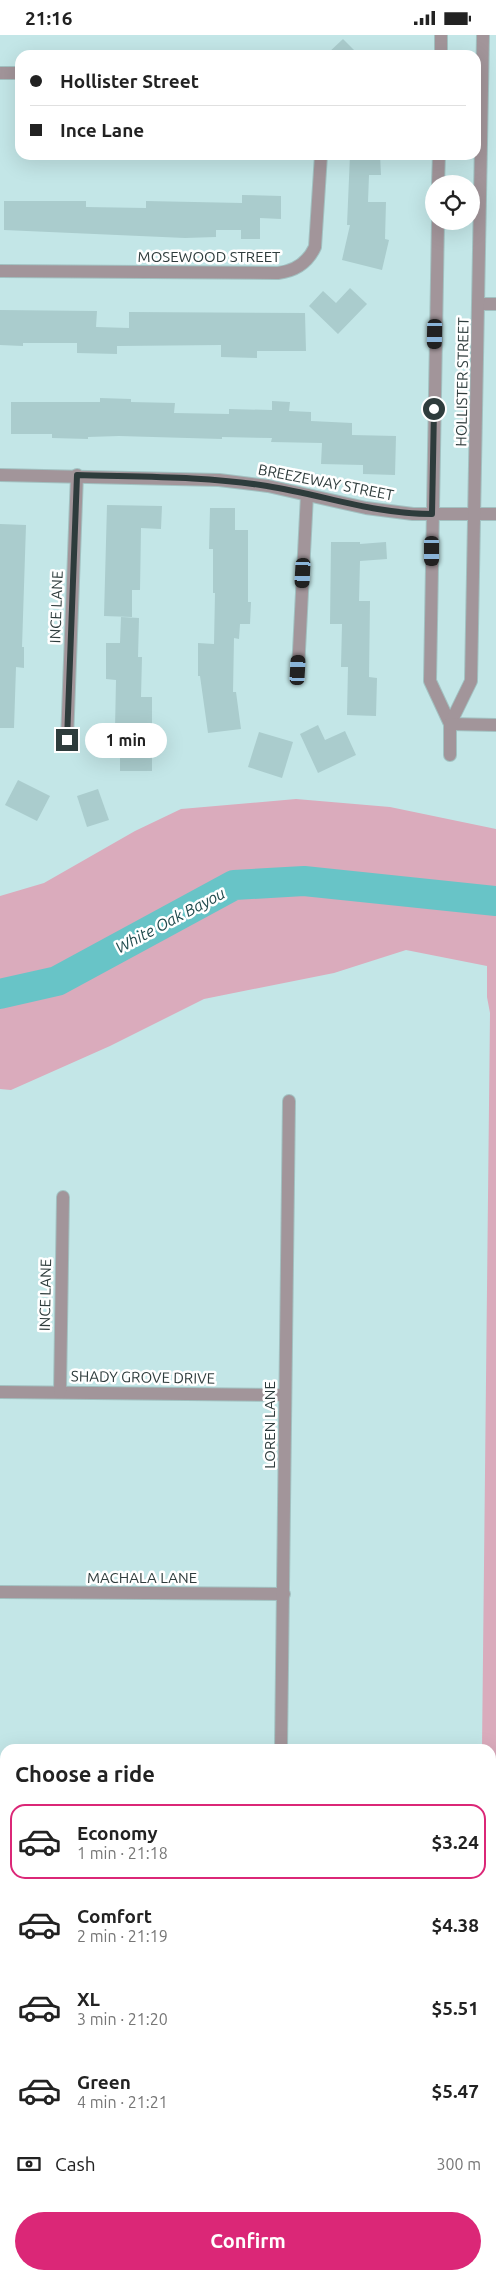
<!DOCTYPE html>
<html lang="en">
<head>
<meta charset="utf-8">
<style>
  :root { --surface:#fff; --page:#f2f2f2; --text:#222; --muted:#767676; --line:#e0e0e0; --accent:#db2777 }
  body { margin:0; font-family:Ubuntu,sans-serif; background:var(--page); color:var(--text); height:100vh; display:flex; flex-direction:column; font-size:19px; white-space:nowrap }
  * { box-sizing:border-box; margin:0 }
  p { font-size:16px; color:var(--muted) }
  .icon { flex:none; width:28px; height:28px; fill:none; stroke:currentColor; stroke-width:2; stroke-linecap:round; stroke-linejoin:round }
  .map { position:relative; flex:1; overflow:hidden }
  .drawer { position:absolute; left:0px; top:1709px; width:496px; height:536px; display:flex; flex-direction:column; background:var(--surface); border-radius:15px 15px 0 0; box-shadow:0 5px 20px #0002 }
  .drawer>* { flex:none }
  .guide { position:absolute; left:15px; top:15px; width:466px; height:110px; border-radius:15px; box-shadow:0 5px 20px #0002; display:grid; align-content:center; height:110px; padding:0 15px; background:var(--surface) }
  .controls { position:absolute; left:425px; top:140px; display:grid; gap:10px }
  .controls a { display:grid; place-items:center; width:55px; height:55px; border-radius:50%; background:var(--surface); box-shadow:0 5px 20px #0002; font-size:25px }
  .end { position:absolute; width:22px; height:22px; margin:-11px; border:6px solid #2e3c3c; background:#fff; box-shadow:0 0 0 2px #fff }
  .from { border-radius:50% }
  .bubble { position:absolute; height:35px; border-radius:18px; background:var(--surface); box-shadow:0 5px 20px #0002; font-size:16px; font-weight:700; line-height:35px; text-align:center }
  .car { position:absolute; width:15px; height:30px; margin:-15px -8px; border-radius:6px; box-shadow:0 0 4px 1px #0007; background:linear-gradient(#222 24%,#8ab4d8 0 40%,#222 0 76%,#8ab4d8 0 86%,#222 0) }
  .guide b { display:flex; align-items:center; gap:18px; height:48px; font-size:19px }
  .guide b+b { border-top:1px solid var(--line) }
  .guide i { width:12px; height:12px; background:var(--text) }
  ul { padding:0; list-style:none }
  li { display:flex; align-items:center; gap:15px; height:75px; margin:0 10px 8px; padding:0 5px; border:2px solid transparent; border-radius:15px }
  li div { flex:1 }
  li b { display:block; font-size:19px }
  li em { font-style:normal; font-weight:700 }
  li.selected { border-color:var(--accent) }
  li>.icon { width:45px; height:45px; stroke-width:1.5 }
  h2 { padding:0 15px; font-size:22px; line-height:60px }
  .pay { display:flex; align-items:center; gap:12px; height:55px; padding:0 15px; font-size:19px }
  .pay p { margin-inline-start:auto }
  .primary-button { display:flex; gap:10px; margin-top:auto; padding:10px 15px }
  .primary-button a { flex:1; height:58px; border-radius:30px; background:var(--accent); color:#fff; font-size:20px; font-weight:700; line-height:58px; text-align:center }
  .status { display:flex; justify-content:space-between; align-items:center; height:35px; padding:0 25px; background:var(--surface); direction:ltr }
  .status svg { height:14px; fill:currentColor }
  .map>svg:first-child { display:block }
</style>
</head>
<body>
<div class="status"><b>21:16</b><svg viewBox="0 0 49 12"><path d="M0 12V9h3v3zM5 12V6h3v6zM10 12V3h3v9zM15 12V0h3v12zM26 1h20v11H26zM47 4h2v5h-2z"/></svg></div>
<div class="map">
<svg width="496" height="2244" viewBox="0 0 496 2244">
  <rect width="100%" height="100%" fill="#c3e6e7"/>
  <!-- green -->
  <path fill="#daabbc" d="M296 764 390 772 496 794V2244H476V2240H491V1714H482L490 978 487 962V931L406 915 334 938 204 964 110 1011 11 1055 0 1054V861L44 848 135 796 181 774Z"/>
  <g fill="none" stroke-linecap="round" stroke-linejoin="round">
    <!-- river -->
    <path stroke="#68c4c7" stroke-width="30" d="M0 959 57 946 234 850 304 846 496 866"/>
  </g>
  <!-- building -->
  <g fill="#aacccd">
    <path d="M343 4 359 20H326Z"/>
    <path d="M350 120H380L381 140H369L368 167H386L385 204 389 205 382 235 342 225 350 190H347Z"/>
    <path d="M242 160 281 161V184L260 183V204H241V195H216V202L185 203 4 195V166H86V172L146 173V166L242 168Z"/>
    <path d="M350 253 367 269 338 299 309 271 323 256 336 268Z"/>
    <path d="M0 275 97 276 96 292 129 293V277L305 278 306 316H257V323L221 322V310L117 311V319L77 318V308H23V311L0 310Z"/>
    <path d="M100 363 131 364V367L175 368 174 378 229 379V374L272 375V366L290 367 289 376 311 377V386L352 388V400L396 401 395 440 363 439V430L321 429 322 408 271 407 272 403 222 402V404L119 401 88 402V404L52 403V399H11V367H100Z"/>
    <path d="M107 470 162 471 161 494 141 493 140 555H132V582L104 581Z"/>
    <path d="M210 473H235V495H248V567H251L250 589H240L239 604 234 603 233 657H236L241 694 208 698 200 641H198V608L214 609 215 558H213V514H209Z"/>
    <path d="M0 489 26 490 22 612H24V633L16 632 14 693H0Z"/>
    <path d="M331 507H360V509L386 507 387 524 360 526 359 566H370L369 642 377 643 376 681 347 680 348 632H341L342 589H330Z"/>
    <path d="M121 582 139 583 138 622H142L141 662H152V736H120V694H115L116 645 106 644V608H120Z"/>
    <path d="M318 690 325 705 345 696 356 720 318 738 300 699Z"/>
    <path d="M259 697 293 707 282 743 248 732Z"/>
    <path d="M18 745 50 761 37 786 5 770Z"/>
    <path d="M98 754 109 785 87 792 77 761Z"/>
  </g>
  <g fill="none" stroke-linecap="round" stroke-linejoin="round">
    <defs>
      <g id="minor">
        <path d="M441 20V0"/>
        <path d="M0 38H20"/>
        <path d="M438 149 439 120"/>
        <path d="M438 186 430 646 450 689V720"/>
        <path d="M0 236 278 238C295 236 308 227 315 212L321 120"/>
        <path d="M479 269H496"/>
        <path d="M0 440 219 445 268 451 366 473 413 479H496"/>
        <path d="M298 635 307 460"/>
        <path d="M450 689 471 646 483 0"/>
        <path d="M450 689 496 690"/>
        <path d="M67 705 77 440"/>
        <path d="M0 1357 285 1360"/>
        <path d="M60 1357 63 1162"/>
        <path d="M0 1557 284 1559"/>
        <path d="M281 1714 289 1066"/>
        <path d="M0 1755H5"/>
        <path d="M0 1882H5"/>
        <path d="M443 2244V2240"/>
      </g>
    </defs>
    <!-- minor casing -->
    <use href="#minor" stroke="#a2c1c1" stroke-width="14"/>
    <!-- minor -->
    <use href="#minor" stroke="#a2959a" stroke-width="12"/>
  </g>
  <g fill="none" stroke-linecap="round" stroke-linejoin="round">
    <!-- route -->
    <path stroke="#2e3c3c" stroke-width="6" d="M67 705 77 440C140 442 204 441 267 451 324 460 373 479 432 479L434 374"/>
  </g>
  <g text-anchor="middle" dominant-baseline="central" stroke-width="5" stroke-linejoin="round" paint-order="stroke">
    <!-- street labels -->
    <g font-size="15" fill="#2e3c3c" stroke="#fff">
      <text x="209" y="221">MOSEWOOD STREET</text>
      <text transform="translate(462 347) rotate(-89)">HOLLISTER STREET</text>
      <text transform="translate(326 447) rotate(11)">BREEZEWAY STREET</text>
      <text transform="translate(56 572) rotate(-88)">INCE LANE</text>
      <text transform="translate(45 1260) rotate(-89)">INCE LANE</text>
      <text transform="translate(143 1342) rotate(1)">SHADY GROVE DRIVE</text>
      <text transform="translate(269 1390) rotate(-90)">LOREN LANE</text>
      <text x="142" y="1542">MACHALA LANE</text>
    </g>
    <!-- water labels -->
    <g font-size="16" font-style="italic" fill="#214b4d" stroke="#fff">
      <text transform="translate(170 885) rotate(-28)">White Oak Bayou</text>
    </g>
  </g>
</svg>
<div class="controls">
<a><svg class="icon" aria-label="locate" viewBox="0 0 24 24"><circle cx="12" cy="12" r="6"/><path d="M12 2v4M12 18v4M2 12h4M18 12h4"/></svg></a>
</div>
<i class="end from" style="left:434px;top:374px"></i>
<i class="end" style="left:67px;top:705px"></i>
<div class="bubble" style="left:85px;top:688px;width:82px">1 min</div>
<i class="car" style="left:435px;top:299px;rotate:181deg"></i>
<i class="car" style="left:432px;top:516px;rotate:180deg"></i>
<i class="car" style="left:303px;top:538px;rotate:183deg"></i>
<i class="car" style="left:298px;top:635px;rotate:3deg"></i>
<div class="guide">
<b><i class="from"></i>Hollister Street</b>
<b><i></i>Ince Lane</b>
</div>
<section class="drawer">
<h2>Choose a ride</h2>
<ul>
<li class="selected"><svg class="icon" aria-label="car" viewBox="0 0 24 24"><path d="M5 17H2v-5l4-1 3-4h7l3 4 3 1v5h-3M9 17h6M6 11h13"/><circle cx="7" cy="17" r="2"/><circle cx="17" cy="17" r="2"/></svg><div><b>Economy</b><p>1 min · 21:18</p></div><em>$3.24</em></li>
<li><svg class="icon" aria-label="car" viewBox="0 0 24 24"><path d="M5 17H2v-5l4-1 3-4h7l3 4 3 1v5h-3M9 17h6M6 11h13"/><circle cx="7" cy="17" r="2"/><circle cx="17" cy="17" r="2"/></svg><div><b>Comfort</b><p>2 min · 21:19</p></div><em>$4.38</em></li>
<li><svg class="icon" aria-label="car" viewBox="0 0 24 24"><path d="M5 17H2v-5l4-1 3-4h7l3 4 3 1v5h-3M9 17h6M6 11h13"/><circle cx="7" cy="17" r="2"/><circle cx="17" cy="17" r="2"/></svg><div><b>XL</b><p>3 min · 21:20</p></div><em>$5.51</em></li>
<li><svg class="icon" aria-label="car" viewBox="0 0 24 24"><path d="M5 17H2v-5l4-1 3-4h7l3 4 3 1v5h-3M9 17h6M6 11h13"/><circle cx="7" cy="17" r="2"/><circle cx="17" cy="17" r="2"/></svg><div><b>Green</b><p>4 min · 21:21</p></div><em>$5.47</em></li>
</ul>
<div class="pay"><svg class="icon" aria-label="cash" viewBox="0 0 24 24"><path d="M3 7h18v10H3z"/><circle cx="12" cy="12" r="2"/></svg>Cash<p>300 m</p></div>
<div class="primary-button"><a>Confirm</a></div>
</section>
</div>
</body>
</html>
